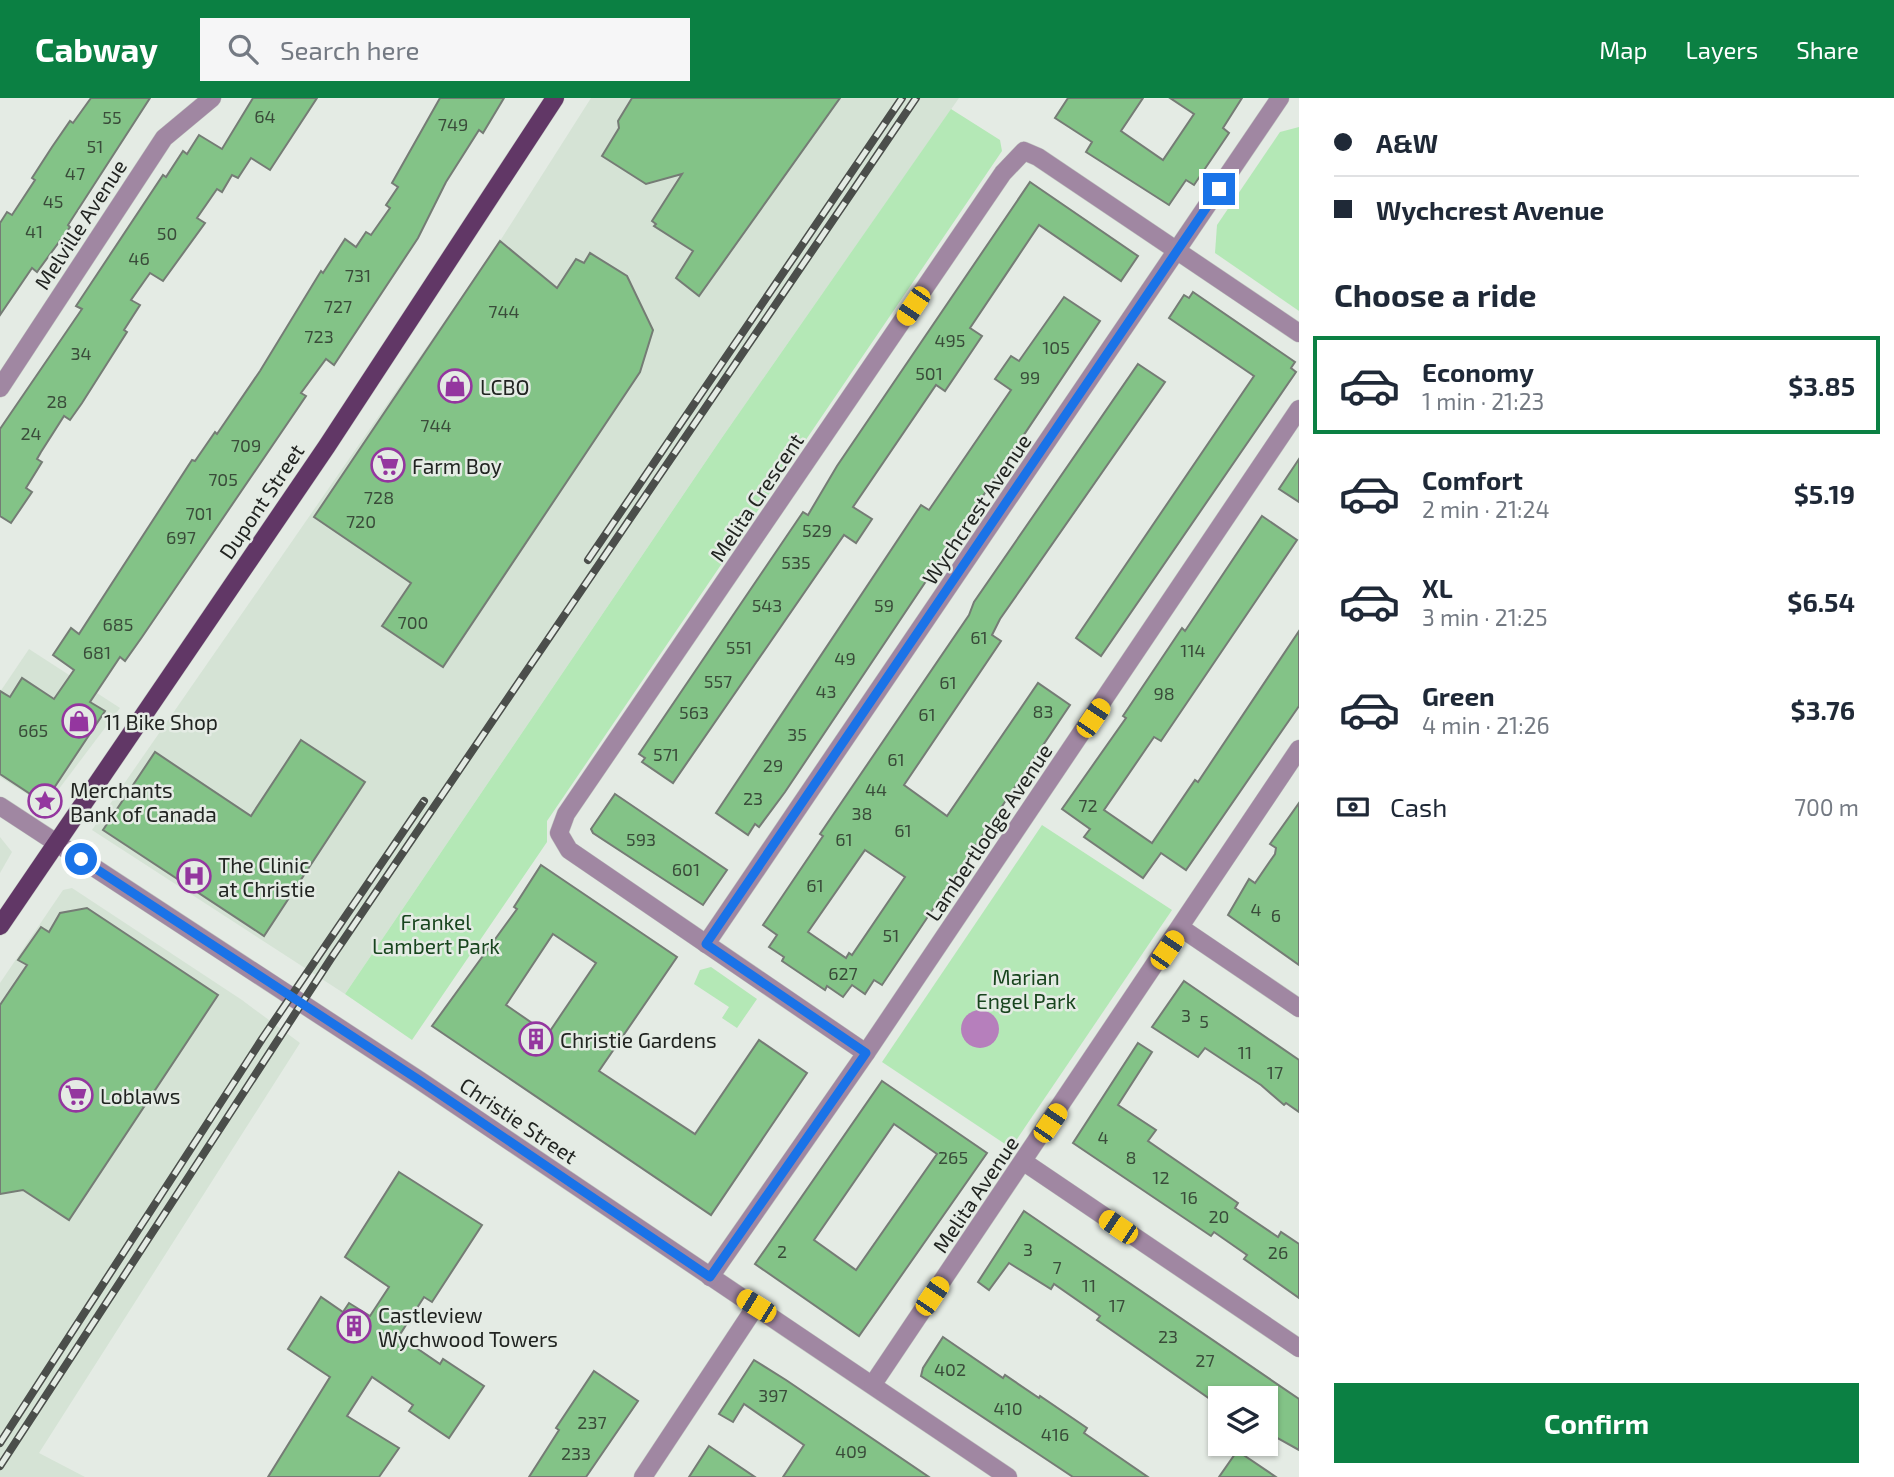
<!DOCTYPE html>
<html lang="en">
<head>
<meta charset="utf-8">
<style>
  :root { --surface:#fff; --page:#f6f6f7; --text:#1f2937; --muted:#747a83; --line:#e0e1e3; --accent:#0b8043 }
  body { margin:0; font-family:"Exo 2",sans-serif; background:var(--page); color:var(--text); height:100vh; display:flex; flex-direction:column; font-size:26px; white-space:nowrap }
  * { box-sizing:border-box; margin:0 }
  p { font-size:23px; color:var(--muted) }
  .icon { flex:none; width:38px; height:38px; fill:none; stroke:currentColor; stroke-width:2; stroke-linecap:round; stroke-linejoin:round }
  .map { position:relative; flex:1; overflow:hidden }
  .sheet { display:flex; flex-direction:column; background:var(--surface); width:595px }
  .sheet>* { flex:none }
  .banner { display:grid; align-content:center; height:154px; padding:0 35px; background:var(--surface) }
  .controls { position:absolute; left:1208px; top:1288px; display:grid; gap:14px }
  .controls a { display:grid; place-items:center; width:70px; height:70px; border-radius:0px; background:var(--surface); box-shadow:0 2px 5px #0004; font-size:35px }
  .end { position:absolute; width:32px; height:32px; margin:-16px; border:9px solid #1a73e8; background:#fff; box-shadow:0 0 0 4px #fff }
  .from { border-radius:50% }
  .car { position:absolute; width:21px; height:42px; margin:-21px -10px; border-radius:9px; box-shadow:0 0 5px 2px #0007; background:linear-gradient(#f5c518 24%,#345 0 40%,#f5c518 0 76%,#345 0 86%,#f5c518 0) }
  .banner b { display:flex; align-items:center; gap:24px; height:66px; font-size:26px }
  .banner b+b { border-top:2px solid var(--line) }
  .banner i { width:18px; height:18px; background:var(--text) }
  ul { padding:0; list-style:none }
  li { display:flex; align-items:center; gap:21px; height:98px; margin:0 14px 10px; padding:0 21px; border:4px solid transparent; border-radius:0px }
  li div { flex:1 }
  li b { display:block; font-size:26px }
  li em { font-style:normal; font-weight:700 }
  li.on { border-color:var(--accent) }
  li>.icon { width:63px; height:63px; stroke-width:1.5 }
  h2 { padding:0 35px; font-size:32px; line-height:84px }
  .pay { display:flex; align-items:center; gap:18px; height:77px; padding:0 35px; font-size:26px }
  .pay p { margin-inline-start:auto }
  .action { display:flex; gap:14px; margin-top:auto; padding:14px 35px }
  .action a { flex:1; height:80px; border-radius:0px; background:var(--accent); color:#fff; font-size:28px; font-weight:700; line-height:80px; text-align:center }
  header { display:flex; align-items:center; gap:42px; box-sizing:border-box; height:98px; padding:0 35px; background:var(--accent); color:#fff }
  header strong { font-size:33px }
  nav { display:flex; gap:38px; margin-inline-start:auto; font-size:24px }
  .search { width:490px; height:63px; background:var(--page); display:flex; align-items:center; gap:18px; box-sizing:border-box; padding:0 24px; border-radius:0px; color:var(--muted); font-size:26px }
  main { display:flex; flex:1; min-height:0 }
  .map>svg:first-child { display:block }
</style>
</head>
<body>
<header>
<strong>Cabway</strong>
<div class="search"><svg class="icon" aria-label="search" viewBox="0 0 24 24"><circle cx="10" cy="10" r="6"/><path d="M15 15l6 6"/></svg>Search here</div>
<nav><a>Map</a><a>Layers</a><a>Share</a></nav>
</header>
<main>
<div class="map">
<svg width="1299" height="1379" viewBox="0 0 1299 1379">
  <rect width="100%" height="100%" fill="#e4ebe4"/>
  <!-- built -->
  <g fill="#d5e3d5">
    <path d="M591 0H959L721 341 345 896 92 732 500 143Z"/>
    <path d="M29 551 120 610 46 708 0 679V594Z"/>
    <path d="M0 739 12 754 0 775Z"/>
    <path d="M72 790 242 902 300 945 39 1355 85 1379H0V885L63 792Z"/>
  </g>
  <!-- green -->
  <g fill="#b4e8b6">
    <path d="M951 11 1000 42 1002 53 562 701 547 723V744L412 942 345 896 721 341Z"/>
    <path d="M1299 29V213L1215 155 1217 127 1280 34Z"/>
    <path d="M1042 727 1172 812 1011 1050 882 964Z"/>
    <path d="M711 869 757 901 737 930 722 920 729 909 694 886 700 872Z"/>
  </g>
  <!-- water -->
  <circle fill="#b67fbc" cx="980" cy="931" r="19"/>
  <!-- building -->
  <g fill="#83c387" stroke="#757c75" stroke-width="2" fill-rule="evenodd">
    <path d="M91 0H150L68 127 70 129 37 174 32 170 0 217V125L7 114 12 117 35 82 32 80 52 49 70 23 73 25Z"/>
    <path d="M253 0H317L270 72 251 60 238 80 232 77 222 94 217 91 197 120 205 125 163 183 150 175 131 202 140 207 124 232 127 234 82 305 70 322 64 318 41 354 37 361 42 364 26 390 32 394 11 425 0 418V331L82 211 76 208 163 77 166 79 183 53 187 56 199 37 222 51Z"/>
    <path d="M440 0H504L483 35 479 32 446 84 418 140 334 267 326 261 301 295 306 298 142 539 125 563 120 559 90 604 105 613 44 705 0 676V593L10 599 22 580 54 601 74 572 53 557 71 530 79 536 192 362 195 363 215 334 217 336 260 273 321 173 323 175 345 141 356 149 366 134 371 137 390 110 386 107 398 89 392 85Z"/>
    <path d="M632 0H840L699 198 676 180 693 153 654 128 656 126 652 123 682 76 646 86 602 58 619 30 618 23Z"/>
    <path d="M1068 0H1143L1121 33 1163 62 1194 16 1170 0H1242L1223 30 1229 35 1194 87 1186 82 1169 107 1086 54 1092 44 1055 20Z"/>
    <path d="M1030 84 1138 158 1121 183 1039 127 970 230 982 238 974 250 945 293 936 287 853 409 872 421 856 445 844 437 673 685 642 664 645 660 639 656 803 414 808 417 837 368Z"/>
    <path d="M500 143 557 190 576 161 584 165 590 155 627 178 653 232 640 274 443 569 382 528 411 485 314 419Z"/>
    <path d="M1193 194 1295 264 1291 270 1296 274 1101 558 1076 540 1254 278 1169 220 1184 197 1189 200Z"/>
    <path d="M1064 199 1100 223 785 694 759 729 755 726 748 737 716 715 921 407 929 412 1011 292 995 281 1011 258 1019 263Z"/>
    <path d="M1138 266 1165 284 1000 521 992 537 1001 543 904 687 947 718 1038 585 1070 607 882 887 874 882 865 896 852 887 843 899 827 888 825 892 782 863 784 859 769 849 777 837 763 827 823 738 820 736 969 517 974 504ZM865 752 905 779 852 857 849 855 846 860 808 834Z"/>
    <path d="M1299 361V404L1279 391Z"/>
    <path d="M1262 418 1297 442 1161 643 1154 639 1104 712 1152 745 1195 682 1198 684 1299 533V608L1186 772 1161 755 1143 780 1084 739 1090 731 1062 711 1126 620 1123 618 1182 530 1185 533Z"/>
    <path d="M301 642 365 684 264 838 103 732 155 654 251 718Z"/>
    <path d="M615 696 727 772 703 807 593 735 591 731Z"/>
    <path d="M1299 705V867L1228 817 1249 781 1255 785 1275 756 1276 750 1270 746Z"/>
    <path d="M541 767 677 859 599 973 695 1036 759 942 807 975 711 1117 432 928 517 811 514 809ZM553 836 596 865 548 936 506 907Z"/>
    <path d="M87 810 218 897 69 1122 23 1092 0 1096V907L27 867 18 862 41 829 49 834 60 815Z"/>
    <path d="M1184 883 1299 962V1014L1286 1005 1284 1007 1261 987 1205 950 1198 959 1152 929Z"/>
    <path d="M1138 945 1152 954 1118 1007 1156 1032 1148 1043 1238 1105 1235 1110 1278 1139 1281 1134 1299 1146V1200L1244 1161 1247 1157 1214 1134 1211 1138 1073 1045Z"/>
    <path d="M882 983 987 1055 859 1238 755 1166ZM894 1026 937 1056 856 1172 814 1142Z"/>
    <path d="M399 1074 482 1127 432 1204 424 1199 399 1238 440 1266 443 1261 484 1288 449 1340 409 1313 413 1307 372 1279 347 1318 399 1350 379 1379H268L330 1279 288 1251 321 1199 343 1214 349 1205 370 1218 389 1189 345 1159Z"/>
    <path d="M1024 1113 1299 1301V1352L1265 1333V1300H1220V1308L1097 1222 1100 1218 1054 1186 1051 1191 1009 1165 989 1192 978 1184Z"/>
    <path d="M943 1239 1003 1280 1005 1277 1039 1300 1040 1298 1087 1330 1084 1335 1148 1379H1073L930 1284 921 1278 923 1270Z"/>
    <path d="M754 1262 786 1282 929 1379H783L804 1347 744 1306 733 1324 719 1316Z"/>
    <path d="M594 1273 638 1303 586 1379H529L559 1332 556 1330Z"/>
    <path d="M709 1348 755 1379H689Z"/>
    <path d="M1235 1356H1242L1276 1379H1219Z"/>
  </g>
  <g fill="none" stroke-linecap="round" stroke-linejoin="round">
    <defs>
      <g id="minor">
        <path d="M0 290 164 40 212 0"/>
        <path d="M0 708 419 982 1008 1379"/>
        <path d="M1181 830 1299 910"/>
        <path d="M706 846 1280 0"/>
        <path d="M866 955 569 752 559 735 566 716 1003 75 1024 53 1038 59 1299 235"/>
        <path d="M1024 1064 1299 1250"/>
        <path d="M710 1179 866 955 1299 311"/>
        <path d="M873 1286 1299 651"/>
        <path d="M643 1379 756 1208"/>
      </g>
      <path id="major" d="M0 828 327 348 555 0"/>
    </defs>
    <!-- minor casing -->
    <use href="#minor" stroke="#c1c7c1" stroke-width="19"/>
    <!-- major casing -->
    <use href="#major" stroke="#c1c7c1" stroke-width="19"/>
    <!-- minor -->
    <use href="#minor" stroke="#a087a2" stroke-width="18"/>
    <!-- major -->
    <use href="#major" stroke="#613766" stroke-width="18"/>
    <defs>
      <g id="rail">
        <path d="M588 462 902 0"/>
        <path d="M0 1345 262 941 424 703"/>
        <path d="M0 1368 332 859 916 0"/>
      </g>
    </defs>
    <!-- rail casing -->
    <use href="#rail" stroke="#4b4e4b" stroke-width="8"/>
    <!-- rail -->
    <use href="#rail" stroke="#e4ebe4" stroke-width="5" stroke-dasharray="16" stroke-linecap="butt"/>
  </g>
  <g fill="none" stroke-linecap="round" stroke-linejoin="round">
    <!-- route -->
    <path stroke="#1a73e8" stroke-width="9" d="M81 761 419 982 710 1179 866 955 706 846 1219 91"/>
  </g>
  <!-- icons -->
  <defs>
    <symbol id="shop-ring" viewBox="-11 -11 22 22"><circle r="9.5" fill="#e4ebe4" stroke="#94369f" stroke-width="1.5"/><path d="M-5-2.5h2.3a2.7 3.5 0 0 1 5.4 0H5L5.5 6h-11ZM-1.5-2.5h3a1.5 2.3 0 0 0-3 0Z" fill="#94369f"/></symbol>
    <symbol id="supermarket-ring" viewBox="-11 -11 22 22"><circle r="9.5" fill="#e4ebe4" stroke="#94369f" stroke-width="1.5"/><path d="M-6-5.5h2.5l.6 2H6L4.5 2H-2.5L-4.4-4H-6ZM-1.5 3.2a1.3 1.3 0 1 0 .1 0ZM3 3.2a1.3 1.3 0 1 0 .1 0Z" fill="#94369f"/></symbol>
    <symbol id="sight-ring" viewBox="-11 -11 22 22"><circle r="9.5" fill="#e4ebe4" stroke="#94369f" stroke-width="1.5"/><path d="M0-6L1.8-2.2L6-1.7L2.9 1.2L3.7 5.4L0 3.3L-3.7 5.4L-2.9 1.2L-6-1.7L-1.8-2.2Z" fill="#94369f"/></symbol>
    <symbol id="hospital-ring" viewBox="-11 -11 22 22"><circle r="9.5" fill="#e4ebe4" stroke="#94369f" stroke-width="1.5"/><path d="M-5-5h3v3.5h4V-5h3V5h-3V1.5h-4V5h-3Z" fill="#94369f"/></symbol>
    <symbol id="building-ring" viewBox="-11 -11 22 22"><circle r="9.5" fill="#e4ebe4" stroke="#94369f" stroke-width="1.5"/><path d="M-4-6H4V6H1V3H-1V6H-4ZM-2.5-4.3h1.7v1.8h-1.7ZM.8-4.3h1.7v1.8H.8ZM-2.5-1h1.7V.8h-1.7ZM.8-1h1.7V.8H.8Z" fill="#94369f"/></symbol>
  </defs>
  <g fill-rule="evenodd">
    <use href="#shop-ring" x="436" y="269" width="38" height="38"/>
    <use href="#supermarket-ring" x="369" y="348" width="38" height="38"/>
    <use href="#shop-ring" x="60" y="604" width="38" height="38"/>
    <use href="#sight-ring" x="26" y="684" width="38" height="38"/>
    <use href="#hospital-ring" x="175" y="759" width="38" height="38"/>
    <use href="#building-ring" x="517" y="922" width="38" height="38"/>
    <use href="#supermarket-ring" x="57" y="978" width="38" height="38"/>
    <use href="#building-ring" x="335" y="1209" width="38" height="38"/>
  </g>
  <g text-anchor="middle" dominant-baseline="central" stroke-width="5" stroke-linejoin="round" paint-order="stroke">
    <!-- number labels -->
    <g font-size="18" fill="#3a4c3a">
      <text x="265" y="18">64</text>
      <text x="112" y="19">55</text>
      <text x="453" y="26">749</text>
      <text x="95" y="48">51</text>
      <text x="75" y="75">47</text>
      <text x="53" y="103">45</text>
      <text x="34" y="133">41</text>
      <text x="167" y="135">50</text>
      <text x="139" y="160">46</text>
      <text x="358" y="177">731</text>
      <text x="338" y="208">727</text>
      <text x="504" y="213">744</text>
      <text x="319" y="238">723</text>
      <text x="950" y="242">495</text>
      <text x="1056" y="249">105</text>
      <text x="81" y="255">34</text>
      <text x="929" y="275">501</text>
      <text x="1030" y="279">99</text>
      <text x="57" y="303">28</text>
      <text x="436" y="327">744</text>
      <text x="31" y="335">24</text>
      <text x="246" y="347">709</text>
      <text x="223" y="381">705</text>
      <text x="379" y="399">728</text>
      <text x="199" y="415">701</text>
      <text x="361" y="423">720</text>
      <text x="817" y="432">529</text>
      <text x="181" y="439">697</text>
      <text x="796" y="464">535</text>
      <text x="767" y="507">543</text>
      <text x="884" y="507">59</text>
      <text x="413" y="524">700</text>
      <text x="118" y="526">685</text>
      <text x="979" y="539">61</text>
      <text x="739" y="549">551</text>
      <text x="1193" y="552">114</text>
      <text x="97" y="554">681</text>
      <text x="845" y="560">49</text>
      <text x="718" y="583">557</text>
      <text x="948" y="584">61</text>
      <text x="826" y="593">43</text>
      <text x="1164" y="595">98</text>
      <text x="1043" y="613">83</text>
      <text x="694" y="614">563</text>
      <text x="927" y="616">61</text>
      <text x="33" y="632">665</text>
      <text x="797" y="636">35</text>
      <text x="666" y="656">571</text>
      <text x="896" y="661">61</text>
      <text x="773" y="667">29</text>
      <text x="876" y="691">44</text>
      <text x="753" y="700">23</text>
      <text x="1088" y="707">72</text>
      <text x="862" y="715">38</text>
      <text x="903" y="732">61</text>
      <text x="641" y="741">593</text>
      <text x="844" y="741">61</text>
      <text x="686" y="771">601</text>
      <text x="815" y="787">61</text>
      <text x="1256" y="811">4</text>
      <text x="1276" y="817">6</text>
      <text x="891" y="837">51</text>
      <text x="843" y="875">627</text>
      <text x="1186" y="917">3</text>
      <text x="1204" y="923">5</text>
      <text x="1245" y="954">11</text>
      <text x="1275" y="974">17</text>
      <text x="1103" y="1039">4</text>
      <text x="953" y="1059">265</text>
      <text x="1131" y="1059">8</text>
      <text x="1161" y="1079">12</text>
      <text x="1189" y="1099">16</text>
      <text x="1219" y="1118">20</text>
      <text x="1028" y="1151">3</text>
      <text x="782" y="1153">2</text>
      <text x="1278" y="1154">26</text>
      <text x="1057" y="1169">7</text>
      <text x="1089" y="1187">11</text>
      <text x="1117" y="1207">17</text>
      <text x="1168" y="1238">23</text>
      <text x="1205" y="1262">27</text>
      <text x="950" y="1271">402</text>
      <text x="773" y="1297">397</text>
      <text x="1008" y="1310">410</text>
      <text x="592" y="1324">237</text>
      <text x="1055" y="1336">416</text>
      <text x="851" y="1353">409</text>
      <text x="576" y="1355">233</text>
    </g>
    <!-- street labels -->
    <g font-size="21" fill="#212421" stroke="#e4ebe4">
      <text transform="translate(80 126) rotate(-57)">Melville Avenue</text>
      <text transform="translate(756 399) rotate(-56)">Melita Crescent</text>
      <text transform="translate(261 403) rotate(-56)">Dupont Street</text>
      <text transform="translate(976 411) rotate(-56)">Wychcrest Avenue</text>
      <text transform="translate(988 734) rotate(-56)">Lambertlodge Avenue</text>
      <text transform="translate(519 1022) rotate(34)">Christie Street</text>
      <text transform="translate(975 1096) rotate(-56)">Melita Avenue</text>
    </g>
    <!-- poi labels -->
    <g font-size="21" fill="#212421" stroke="#e4ebe4" text-anchor="start">
      <text x="480" y="288">LCBO</text>
      <text x="412" y="367">Farm Boy</text>
      <text x="104" y="623">11 Bike Shop</text>
      <text x="70" y="691">Merchants<tspan x="70" dy="24">Bank of Canada</tspan></text>
      <text x="218" y="766">The Clinic<tspan x="218" dy="24">at Christie</tspan></text>
      <text x="560" y="941">Christie Gardens</text>
      <text x="100" y="997">Loblaws</text>
      <text x="378" y="1216">Castleview<tspan x="378" dy="24">Wychwood Towers</tspan></text>
    </g>
    <!-- park labels -->
    <g font-size="21" fill="#18451e" stroke="#e4ebe4">
      <text x="436" y="823">Frankel<tspan x="436" dy="24">Lambert Park</tspan></text>
      <text x="1026" y="878">Marian<tspan x="1026" dy="24">Engel Park</tspan></text>
    </g>
  </g>
</svg>
<div class="controls">
<a><svg class="icon" aria-label="layers" viewBox="0 0 24 24"><path d="M12 4l9 5-9 5-9-5zM3 14l9 5 9-5"/></svg></a>
</div>
<i class="end from" style="left:81px;top:761px"></i>
<i class="end" style="left:1219px;top:91px"></i>
<i class="car" style="left:913px;top:208px;rotate:214deg"></i>
<i class="car" style="left:1093px;top:620px;rotate:34deg"></i>
<i class="car" style="left:1167px;top:852px;rotate:34deg"></i>
<i class="car" style="left:1050px;top:1025px;rotate:34deg"></i>
<i class="car" style="left:1118px;top:1129px;rotate:304deg"></i>
<i class="car" style="left:932px;top:1198px;rotate:34deg"></i>
<i class="car" style="left:756px;top:1208px;rotate:302deg"></i>
</div>
<section class="sheet">
<div class="banner">
<b><i class="from"></i>A&amp;W</b>
<b><i></i>Wychcrest Avenue</b>
</div>
<h2>Choose a ride</h2>
<ul>
<li class="on"><svg class="icon" aria-label="car" viewBox="0 0 24 24"><path d="M5 17H2v-5l4-1 3-4h7l3 4 3 1v5h-3M9 17h6M6 11h13"/><circle cx="7" cy="17" r="2"/><circle cx="17" cy="17" r="2"/></svg><div><b>Economy</b><p>1 min · 21:23</p></div><em>$3.85</em></li>
<li><svg class="icon" aria-label="car" viewBox="0 0 24 24"><path d="M5 17H2v-5l4-1 3-4h7l3 4 3 1v5h-3M9 17h6M6 11h13"/><circle cx="7" cy="17" r="2"/><circle cx="17" cy="17" r="2"/></svg><div><b>Comfort</b><p>2 min · 21:24</p></div><em>$5.19</em></li>
<li><svg class="icon" aria-label="car" viewBox="0 0 24 24"><path d="M5 17H2v-5l4-1 3-4h7l3 4 3 1v5h-3M9 17h6M6 11h13"/><circle cx="7" cy="17" r="2"/><circle cx="17" cy="17" r="2"/></svg><div><b>XL</b><p>3 min · 21:25</p></div><em>$6.54</em></li>
<li><svg class="icon" aria-label="car" viewBox="0 0 24 24"><path d="M5 17H2v-5l4-1 3-4h7l3 4 3 1v5h-3M9 17h6M6 11h13"/><circle cx="7" cy="17" r="2"/><circle cx="17" cy="17" r="2"/></svg><div><b>Green</b><p>4 min · 21:26</p></div><em>$3.76</em></li>
</ul>
<div class="pay"><svg class="icon" aria-label="cash" viewBox="0 0 24 24"><path d="M3 7h18v10H3z"/><circle cx="12" cy="12" r="2"/></svg>Cash<p>700 m</p></div>
<div class="action"><a>Confirm</a></div>
</section>
</main>
</body>
</html>
